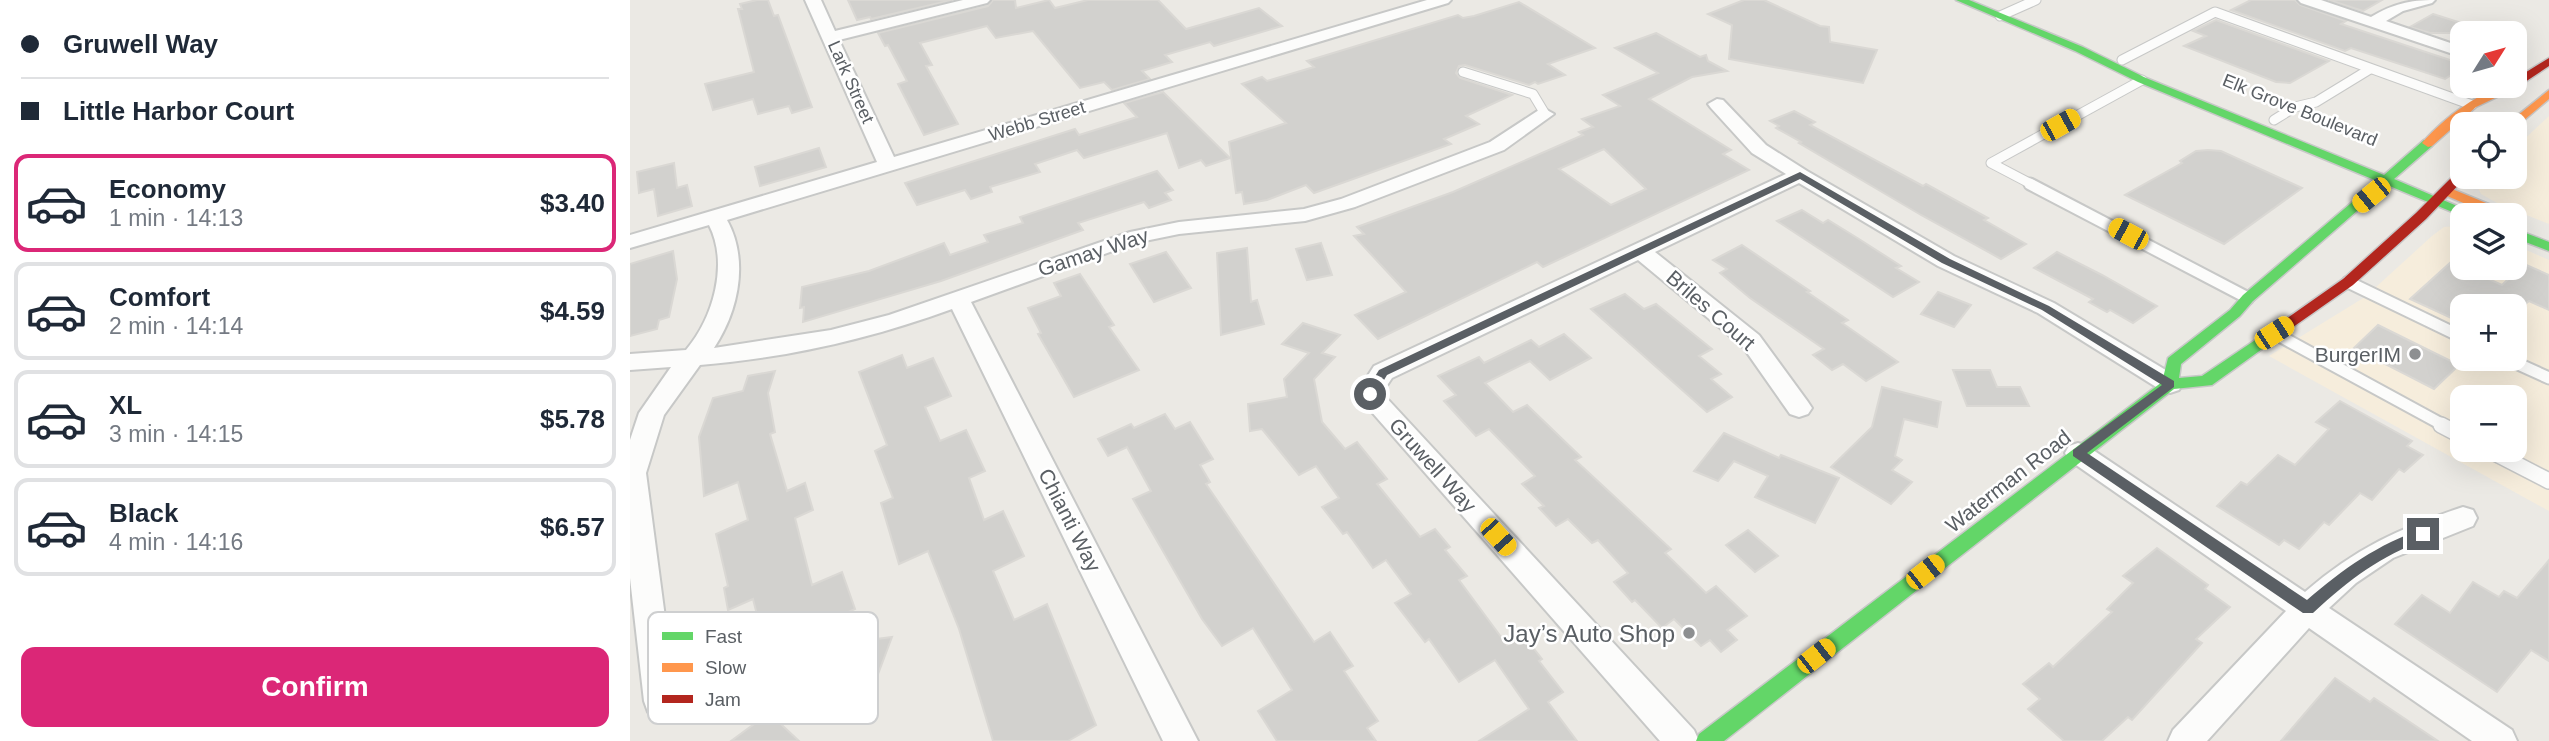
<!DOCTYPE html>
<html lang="en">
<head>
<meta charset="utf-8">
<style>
  :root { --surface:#fff; --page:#f6f6f7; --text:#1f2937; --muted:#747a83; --line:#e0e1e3; --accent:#db2777 }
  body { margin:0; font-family:Helvetica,sans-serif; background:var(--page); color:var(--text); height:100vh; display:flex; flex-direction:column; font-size:26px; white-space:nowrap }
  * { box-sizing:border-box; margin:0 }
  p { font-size:23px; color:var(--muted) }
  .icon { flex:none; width:38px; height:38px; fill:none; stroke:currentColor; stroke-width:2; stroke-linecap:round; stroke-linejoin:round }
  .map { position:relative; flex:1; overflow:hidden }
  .side { display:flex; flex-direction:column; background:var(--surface); width:630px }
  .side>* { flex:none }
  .guide { display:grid; align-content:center; height:154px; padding:0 21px; background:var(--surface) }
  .needle { width:46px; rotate:53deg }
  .fabs { position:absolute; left:1820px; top:21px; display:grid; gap:14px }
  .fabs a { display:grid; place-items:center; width:77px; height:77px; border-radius:14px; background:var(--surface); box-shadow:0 7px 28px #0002; font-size:35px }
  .end { position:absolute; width:32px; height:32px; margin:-16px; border:9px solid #5a5f64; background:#fff; box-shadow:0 0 0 4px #fff }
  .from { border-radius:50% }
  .car { position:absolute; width:21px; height:42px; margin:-21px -10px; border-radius:9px; box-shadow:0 0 5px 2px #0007; background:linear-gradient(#f5c518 24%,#345 0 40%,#f5c518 0 76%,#345 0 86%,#f5c518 0) }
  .guide b { display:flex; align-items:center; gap:24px; height:66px; font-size:26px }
  .guide b+b { border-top:2px solid var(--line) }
  .guide i { width:18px; height:18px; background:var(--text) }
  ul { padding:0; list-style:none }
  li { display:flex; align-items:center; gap:21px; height:98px; margin:0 14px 10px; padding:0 7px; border:4px solid var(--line); border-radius:14px }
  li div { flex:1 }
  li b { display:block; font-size:26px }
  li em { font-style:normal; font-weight:800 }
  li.on { border-color:var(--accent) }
  li>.icon { width:63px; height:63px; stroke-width:1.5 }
  .primary-button { display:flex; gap:14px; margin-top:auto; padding:14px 21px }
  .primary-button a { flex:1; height:80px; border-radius:14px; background:var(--accent); color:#fff; font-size:28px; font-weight:800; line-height:80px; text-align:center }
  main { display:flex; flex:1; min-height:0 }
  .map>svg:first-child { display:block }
</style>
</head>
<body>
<main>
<section class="side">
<div class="guide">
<b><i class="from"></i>Gruwell Way</b>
<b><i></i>Little Harbor Court</b>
</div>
<ul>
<li class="on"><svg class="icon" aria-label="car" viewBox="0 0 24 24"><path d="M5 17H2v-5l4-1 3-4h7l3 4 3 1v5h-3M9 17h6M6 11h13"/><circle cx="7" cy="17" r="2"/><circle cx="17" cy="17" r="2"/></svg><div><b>Economy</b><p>1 min · 14:13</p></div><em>$3.40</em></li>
<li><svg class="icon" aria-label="car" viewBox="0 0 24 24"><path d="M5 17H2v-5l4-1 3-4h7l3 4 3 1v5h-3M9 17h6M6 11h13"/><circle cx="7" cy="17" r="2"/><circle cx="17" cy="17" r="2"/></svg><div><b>Comfort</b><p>2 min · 14:14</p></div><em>$4.59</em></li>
<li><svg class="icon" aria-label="car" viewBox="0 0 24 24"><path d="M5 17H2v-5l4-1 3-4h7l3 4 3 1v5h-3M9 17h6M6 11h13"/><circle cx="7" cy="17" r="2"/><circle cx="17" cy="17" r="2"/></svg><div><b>XL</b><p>3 min · 14:15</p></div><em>$5.78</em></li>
<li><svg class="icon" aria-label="car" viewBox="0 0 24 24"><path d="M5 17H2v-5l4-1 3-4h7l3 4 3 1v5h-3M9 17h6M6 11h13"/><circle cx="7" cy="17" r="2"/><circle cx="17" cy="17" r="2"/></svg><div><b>Black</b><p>4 min · 14:16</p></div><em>$6.57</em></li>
</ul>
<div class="primary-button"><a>Confirm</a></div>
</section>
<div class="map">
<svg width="1919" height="741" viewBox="0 0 1919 741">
  <rect width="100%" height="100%" fill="#ebe9e4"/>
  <!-- commercial -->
  <g fill="#f6eddc" fill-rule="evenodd">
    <path d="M1919 116V224L1869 204 1851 194 1847 185 1855 177H1885V148Z"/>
    <path d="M1827 226 1832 227V268H1885V245L1919 260V511L1639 356 1735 297 1802 236 1814 227ZM1832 306H1885V359H1832ZM1832 397H1885V450H1832Z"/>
  </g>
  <!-- building -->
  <g fill="#d2d1ce" stroke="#dad8d4" stroke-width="2" fill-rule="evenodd">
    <path d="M127 0H138L144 16 148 15 182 107 162 113 159 106 128 114 123 99 83 110 75 84 124 72 108 9H112L110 4Z"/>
    <path d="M218 0H322L241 19 240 17 227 20Z"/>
    <path d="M363 0H385L386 8 419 0 425 8 458 0H528L556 29 629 8 652 26 584 46 580 42 535 55 542 62 512 71 520 79 482 90 474 82 450 88 403 31 366 38 357 26 290 43 302 65 296 66 328 124 294 135 268 84 277 81 258 45 255 46 248 33 358 6Z"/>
    <path d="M1114 0H1134L1190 26 1199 27 1200 42 1247 50 1233 83 1099 59 1102 25 1078 14Z"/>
    <path d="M1621 0H1665L1670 5 1716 21 1711 24 1832 64V68L1815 79 1721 48 1715 51 1601 10Z"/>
    <path d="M1699 0H1752L1733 11Z"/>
    <path d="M889 2 965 48 918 64 935 75 908 84 905 82 899 85 835 65 829 66 826 73 830 78 882 95 836 116 849 124 814 139 821 144 684 193 676 185 637 200 614 204 612 192 606 193 599 142 656 123 612 84 632 77 637 81 684 67 677 61 828 15 833 18 844 16Z"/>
    <path d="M1803 14 1850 29 1849 33H1800L1780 27Z"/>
    <path d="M1586 20 1699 61 1660 83 1646 82 1554 46 1576 36 1563 31Z"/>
    <path d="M1026 33 1070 57 1076 55 1078 61 1097 71 1062 77 1019 99 1101 150 1093 154 1119 170 913 267 907 262 748 339 725 315 776 292 724 236 734 234 727 227 823 192 953 135 949 132 963 127 952 119 990 106 973 95 1028 73 985 48ZM974 149 1016 189 981 205 929 169Z"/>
    <path d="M533 92 600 158 576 166 571 160 549 168 537 133 454 158 447 150 405 164 410 172 360 187 362 192 341 199 335 190 287 205 275 183 445 129 449 135 507 117 494 103Z"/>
    <path d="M1164 111 1185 122 1180 125 1293 186 1296 184 1358 218 1354 220 1396 244 1371 259 1291 215 1169 143 1171 142 1146 128 1149 126 1140 121Z"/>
    <path d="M189 148 196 167 130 186 125 167Z"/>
    <path d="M1578 150 1591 151 1672 188 1594 244 1495 195 1552 163 1550 161 1566 151Z"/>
    <path d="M44 163 47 188 57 185 62 206 28 216 24 189 9 193 7 172Z"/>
    <path d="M527 171 543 190 535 193 541 200 519 208 514 202 448 223 453 230 311 281 173 322 174 307 170 308 172 287 239 271 314 243 320 255 358 242 354 235 393 223 390 217Z"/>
    <path d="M1172 210 1193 223 1198 220 1229 239 1271 266 1266 268 1289 282 1263 297 1147 221Z"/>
    <path d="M691 243 702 275 677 280 666 249Z"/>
    <path d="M1112 245 1180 291 1177 292 1218 320 1212 323 1268 362 1236 381 1213 364 1202 370 1183 355 1194 349 1120 298 1090 273 1097 269 1083 260Z"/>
    <path d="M617 248 621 302 627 300 634 324 591 335 587 253Z"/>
    <path d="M43 251 47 279 39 317 29 320 27 329 0 336V264Z"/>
    <path d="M536 252 561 288 524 302 500 264Z"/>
    <path d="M1427 252 1472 275 1527 306 1503 323 1480 310 1477 312 1459 302 1463 299 1404 268Z"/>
    <path d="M1821 262 1872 285 1894 264 1919 275V310L1899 301 1893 306H1832V323L1780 299Z"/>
    <path d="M450 274 484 325 479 327 509 370 444 397 408 334 411 333 398 308 431 296 424 283Z"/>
    <path d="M1308 292 1341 305 1324 327 1291 314Z"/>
    <path d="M995 294 1014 309 1026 304 1082 349 1069 356 1091 374 1081 379 1102 397 1077 412 961 309Z"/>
    <path d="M673 323 710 335 692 353 705 357 684 379 692 422 715 449 727 442 757 479 747 484 790 537 805 529 820 547 815 550 837 576 829 580 877 645 893 635 912 659 909 661 933 692 918 702 947 741H849L899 709 865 660 829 682 799 639 795 642 765 603 781 594 756 560 743 568 717 532 713 534 692 507 709 498 686 466 669 475 632 429 620 431 618 404 657 397 654 379 679 353 652 344Z"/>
    <path d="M1748 325 1829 365 1804 389 1724 348Z"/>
    <path d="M934 334 961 358 920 380 900 361 855 383 883 412 897 405 951 457 945 460 1041 549 1035 553 1076 593 1086 586 1117 616 1097 630 1107 640 1091 652 1080 640 1071 646 1044 619 1032 628 1005 600 1002 602 984 582 998 573 968 540 962 543 938 519 926 526 909 508 914 506 892 484 905 476 859 429 846 436 814 401 826 395 808 376 849 357 854 363 901 340 909 347Z"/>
    <path d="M272 355 277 368 303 358 321 396 295 407 310 441 336 430 355 471 339 478 354 520 373 511 394 556 363 571 384 620 417 604 466 725 438 741H363L329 629 298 551 269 564 251 503 263 498 245 451 257 445 229 372Z"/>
    <path d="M1323 370H1360L1367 387H1390L1399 406H1337Z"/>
    <path d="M145 371 138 393 145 432 140 434 157 491 175 483 183 510 165 518 182 585 212 572 225 609 155 642 149 619 130 627 123 599 98 610 94 588 98 586 86 534 118 520 108 482 74 496 69 437 83 398 113 391 118 376Z"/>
    <path d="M1252 387 1311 402 1307 427 1274 419 1265 456 1272 460 1262 470 1282 482 1261 504 1201 467 1242 427Z"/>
    <path d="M1710 401 1782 441 1777 446 1793 455 1774 472 1769 469 1742 500 1730 493 1699 525 1694 522 1669 549 1654 540 1649 545 1587 506 1611 482 1617 485 1648 455 1665 465 1699 429 1686 422Z"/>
    <path d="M535 414 545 429 560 422 583 459 570 465 580 482 576 484 684 642 700 632 723 666 714 671 748 721 737 728 746 741H647L628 711 662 690 623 628 592 646 572 619 503 499 521 491 497 447 478 456 468 439 501 424 504 428Z"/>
    <path d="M1094 433 1149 458 1151 455 1209 478 1185 523 1125 497 1138 476 1104 461 1088 481 1064 471Z"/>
    <path d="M1118 530 1148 556 1125 572 1096 545Z"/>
    <path d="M1527 548 1578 585 1575 589 1600 607 1566 639 1572 643 1502 720 1498 717 1472 741H1434L1398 709 1410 699 1393 684 1419 663 1423 667 1482 612 1477 609 1503 583 1493 576Z"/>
    <path d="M1919 560V661L1901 650 1867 692 1765 624 1792 595 1820 613 1843 582 1869 597 1874 591 1887 598Z"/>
    <path d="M262 637 245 682 185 690 182 698 138 704 161 650Z"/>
    <path d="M1705 678 1740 702 1744 698 1808 741H1651Z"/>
    <path d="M139 713 169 741H101Z"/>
  </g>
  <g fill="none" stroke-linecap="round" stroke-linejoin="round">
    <defs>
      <g id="lane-far2">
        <path d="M1370 16 1406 0"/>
        <path d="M1492 60 1585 12 1842 105"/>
        <path d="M833 72 903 94 915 114"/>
        <path d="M1644 120 1665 107 1686 102 1740 69"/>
        <path d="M1403 185 1361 163 1512 80"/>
      </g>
      <g id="lane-far1">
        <path d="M1400 184 1618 298"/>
        <path d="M1718 282 1832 337"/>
        <path d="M1644 333 1815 426"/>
        <path d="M1877 359 1919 378"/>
      </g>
      <g id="lane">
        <path d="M1811 425 1832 436"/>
        <path d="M1859 450 1919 481"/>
      </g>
      <g id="street">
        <path d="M175 0H191L205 31 333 0H360L357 3 209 40 264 157 797 0H821L818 3 97 220C119 260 109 310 84 348L201 330 259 315 500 232 549 222 674 209 711 199 860 142 909 110 915 109 924 114 874 150 725 207 675 221 549 234 505 243 341 302 568 741H533L322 309C240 339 156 358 70 365L34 415 16 473 46 701 42 712 30 716 18 712 14 701 0 578V440L9 413 41 367 0 370V354L56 350C83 318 99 264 79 225L0 248V235L247 162Z"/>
        <path d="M1668 0H1691L1741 17C1763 4 1779 0 1805 0L1802 3 1773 11 1756 21 1832 47V57L1671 3Z"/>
        <path d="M1087 99 1093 100 1136 145 1177 171 1324 256 1424 303 1549 378 1552 384 1549 390 1540 393 1531 390 1408 313 1308 266 1169 183 1025 252 1129 335 1178 402 1182 408 1178 414 1169 417 1160 414 1113 347 1008 260 762 378 752 393 1064 730 1069 741H1030L726 394 744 366 1156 174 1122 153 1081 108 1078 104Z"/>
        <path d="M1448 443 1457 446 1675 592C1726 548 1770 528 1833 507L1843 510 1847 518 1843 526 1763 558 1726 583 1699 608 1882 730 1887 741H1842L1679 628 1577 741H1538L1543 730 1656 611 1439 460 1435 453 1439 446Z"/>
      </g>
      <g id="fast">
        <path d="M1326 0H1339L1453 47 1516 78 1754 175 1794 140H1802V146L1764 179 1848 215 1832 216 1757 185 1623 301 1610 316 1551 364 1549 378 1572 376 1643 328H1653L1656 331 1653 334 1582 385 1544 389 1094 741H1066L1069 734 1532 382 1538 358 1600 310 1613 295 1747 181 1508 82 1445 51Z"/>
        <path d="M1885 229 1919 242V251L1885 238Z"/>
      </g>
      <g id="slow">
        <path d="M1885 83 1888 86 1886 88 1846 107 1802 146 1798 147 1792 143C1812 120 1853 86 1885 86Z"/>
        <path d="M1919 90V99L1887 126 1877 124Z"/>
        <path d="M1822 189 1878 212 1880 215H1862L1817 196 1816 193Z"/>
      </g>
      <g id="jam">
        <path d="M1919 58V66L1889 86H1881H1885V79Z"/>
        <path d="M1832 170V177H1836L1796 219 1723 285 1653 334H1643L1640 331 1643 328 1713 279 1786 213 1828 171Z"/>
      </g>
    </defs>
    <!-- lane-far2 casing -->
    <use href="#lane-far2" stroke="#c7c8c7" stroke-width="11"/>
    <!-- lane-far1 casing -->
    <use href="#lane-far1" stroke="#c7c8c7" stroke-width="15"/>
    <!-- lane casing -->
    <use href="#lane" stroke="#c7c8c7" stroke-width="18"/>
    <!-- street casing -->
    <use href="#street" stroke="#c7c8c7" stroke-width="4"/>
    <!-- fast casing -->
    <use href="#fast" stroke="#c8c8c8" stroke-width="3"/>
    <!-- slow casing -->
    <use href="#slow" stroke="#c8c8c8" stroke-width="3"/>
    <!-- jam casing -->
    <use href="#jam" stroke="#c8c8c8" stroke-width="3"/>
    <!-- lane-far2 -->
    <use href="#lane-far2" stroke="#fcfcfb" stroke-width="9"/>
    <!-- lane-far1 -->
    <use href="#lane-far1" stroke="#fcfcfb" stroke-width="11"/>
    <!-- lane -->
    <use href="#lane" stroke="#fcfcfb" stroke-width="15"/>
    <!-- street -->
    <use href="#street" fill="#fcfcfb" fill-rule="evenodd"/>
    <!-- fast -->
    <use href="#fast" fill="#63d668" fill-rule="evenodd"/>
    <!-- slow -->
    <use href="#slow" fill="#ff974d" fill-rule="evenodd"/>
    <!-- jam -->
    <use href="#jam" fill="#b3261e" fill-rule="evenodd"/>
  </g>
  <!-- route -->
  <path fill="#5a5f64" d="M1170 172 1320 259 1419 306 1544 381V387L1457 453 1677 600C1713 569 1748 544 1793 529L1798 531V538C1748 558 1722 577 1683 613H1673L1443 456V450L1532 385 1412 310 1312 263 1170 179 757 375 744 397 740 398 734 394 749 370Z"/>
  <!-- markers -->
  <g fill="#8d8f91" stroke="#fff" stroke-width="2.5">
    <circle cx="1785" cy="354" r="7"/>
    <circle cx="1059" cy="633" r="7"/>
  </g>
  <g text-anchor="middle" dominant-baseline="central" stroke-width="5" stroke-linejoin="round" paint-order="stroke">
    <!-- far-street labels -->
    <g font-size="18" fill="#5a5f64" stroke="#fff">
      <text transform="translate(221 82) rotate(66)">Lark Street</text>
      <text transform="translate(1670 110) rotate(22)">Elk Grove Boulevard</text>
      <text transform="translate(407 121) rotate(-17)">Webb Street</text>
    </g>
    <!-- street labels -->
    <g font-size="21" fill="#5a5f64" stroke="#fff">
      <text transform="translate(463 252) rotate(-18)">Gamay Way</text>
      <text transform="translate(1081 310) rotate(41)">Briles Court</text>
      <text transform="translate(803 465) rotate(48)">Gruwell Way</text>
      <text transform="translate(1378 481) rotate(-38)">Waterman Road</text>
      <text transform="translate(440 520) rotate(63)">Chianti Way</text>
    </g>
    <!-- poi labels -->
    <g font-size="21" fill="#5a5f64" stroke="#fff" text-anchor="end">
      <text x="1771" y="354">BurgerIM</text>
    </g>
    <!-- near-poi labels -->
    <g font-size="24" fill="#5a5f64" stroke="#fff" text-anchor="end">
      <text x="1045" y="633">Jay’s Auto Shop</text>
    </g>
  </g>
  <!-- legend -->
  <rect x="18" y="612" width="230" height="112" rx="10" fill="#fff" stroke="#cecfd0" stroke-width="2"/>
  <rect x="32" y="632" width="31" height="8" fill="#63d668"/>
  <rect x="32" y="663" width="31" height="9" fill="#ff974d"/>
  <rect x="32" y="695" width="31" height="8" fill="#b3261e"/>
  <g font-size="19" fill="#5a5f64">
    <text x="75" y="643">Fast</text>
    <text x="75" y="674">Slow</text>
    <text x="75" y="706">Jam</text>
  </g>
</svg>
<div class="fabs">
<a><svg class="needle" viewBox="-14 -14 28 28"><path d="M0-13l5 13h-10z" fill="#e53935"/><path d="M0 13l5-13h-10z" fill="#747a83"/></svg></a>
<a><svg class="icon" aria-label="locate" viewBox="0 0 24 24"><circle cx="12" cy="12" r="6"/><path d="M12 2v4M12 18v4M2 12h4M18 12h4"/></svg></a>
<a><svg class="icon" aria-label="layers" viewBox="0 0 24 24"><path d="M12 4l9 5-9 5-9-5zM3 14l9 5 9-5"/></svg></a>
<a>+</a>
<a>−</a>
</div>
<i class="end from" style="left:740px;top:394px"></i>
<i class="end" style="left:1793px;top:534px"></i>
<i class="car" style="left:1430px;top:125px;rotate:61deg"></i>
<i class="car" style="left:1741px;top:195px;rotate:231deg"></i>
<i class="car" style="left:1498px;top:234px;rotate:298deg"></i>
<i class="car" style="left:1644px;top:333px;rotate:57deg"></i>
<i class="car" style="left:868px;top:537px;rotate:138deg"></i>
<i class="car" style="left:1295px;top:572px;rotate:52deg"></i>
<i class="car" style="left:1186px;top:656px;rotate:52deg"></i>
</div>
</main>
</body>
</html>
